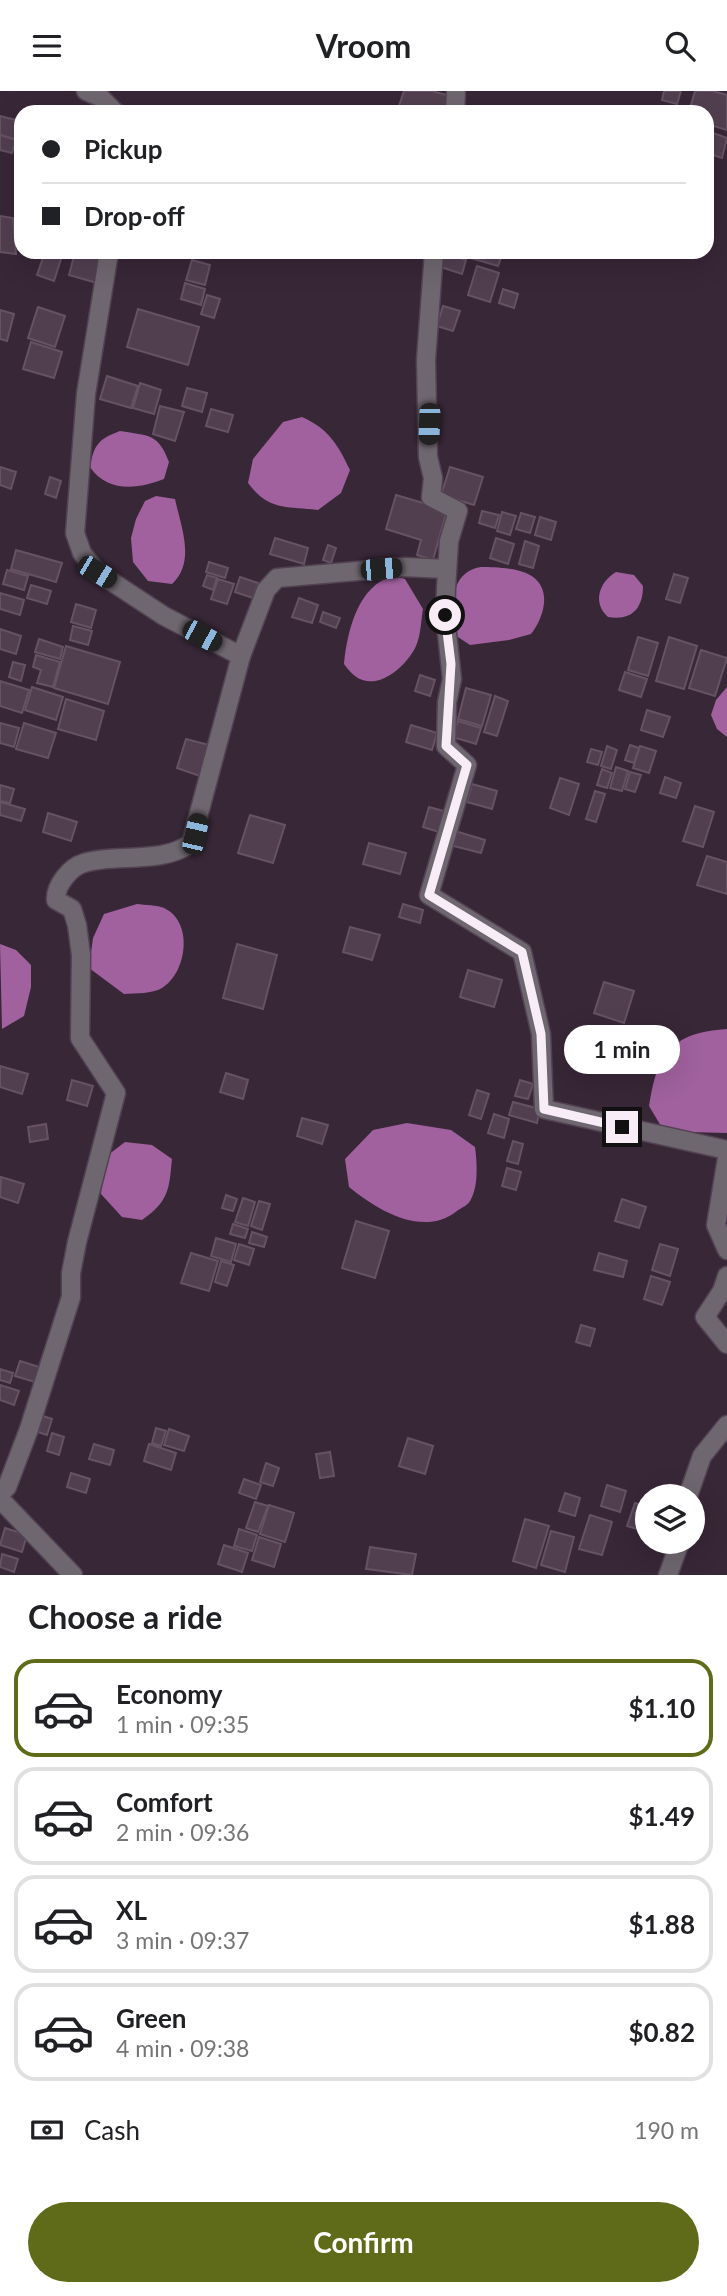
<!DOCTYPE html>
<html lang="en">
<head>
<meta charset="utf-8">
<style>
  :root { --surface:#fff; --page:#f6f6f6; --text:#202124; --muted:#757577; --line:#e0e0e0; --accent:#606b19 }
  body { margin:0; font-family:Lato,sans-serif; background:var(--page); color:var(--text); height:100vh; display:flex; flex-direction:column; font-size:26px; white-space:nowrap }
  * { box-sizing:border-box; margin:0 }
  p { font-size:23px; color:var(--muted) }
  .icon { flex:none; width:38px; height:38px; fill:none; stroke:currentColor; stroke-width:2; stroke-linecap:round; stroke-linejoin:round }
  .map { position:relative; height:1484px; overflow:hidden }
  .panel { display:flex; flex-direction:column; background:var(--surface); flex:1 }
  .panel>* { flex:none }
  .top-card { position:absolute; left:14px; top:14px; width:700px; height:154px; border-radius:21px; box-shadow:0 7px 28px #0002; display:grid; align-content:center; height:154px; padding:0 28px; background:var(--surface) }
  .controls { position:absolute; left:635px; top:1393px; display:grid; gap:14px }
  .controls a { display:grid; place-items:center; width:70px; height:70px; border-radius:50%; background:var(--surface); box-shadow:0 7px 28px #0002; font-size:35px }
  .end { position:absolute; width:32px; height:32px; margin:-16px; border:9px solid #f8edf7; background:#111; box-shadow:0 0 0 4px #111 }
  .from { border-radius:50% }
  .bubble { position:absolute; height:49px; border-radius:24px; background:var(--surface); box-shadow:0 7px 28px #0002; font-size:23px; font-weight:700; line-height:49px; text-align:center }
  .car { position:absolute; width:21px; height:42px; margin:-21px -10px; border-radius:9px; box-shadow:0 0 5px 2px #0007; background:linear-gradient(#222 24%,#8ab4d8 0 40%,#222 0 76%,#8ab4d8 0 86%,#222 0) }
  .top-card b { display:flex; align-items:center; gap:24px; height:66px; font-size:26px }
  .top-card b+b { border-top:2px solid var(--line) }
  .top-card i { width:18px; height:18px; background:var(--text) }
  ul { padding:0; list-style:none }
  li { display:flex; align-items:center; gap:21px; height:98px; margin:0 14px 10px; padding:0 14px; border:4px solid var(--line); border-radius:21px }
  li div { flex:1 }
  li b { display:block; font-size:26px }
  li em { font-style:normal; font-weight:700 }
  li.active { border-color:var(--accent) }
  li>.icon { width:63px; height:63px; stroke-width:1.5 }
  h2 { padding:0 28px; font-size:32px; line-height:84px }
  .pay { display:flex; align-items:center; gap:18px; height:77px; padding:0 28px; font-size:26px }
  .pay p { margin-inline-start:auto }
  .action { display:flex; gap:14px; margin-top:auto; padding:14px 28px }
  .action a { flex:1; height:80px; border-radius:42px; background:var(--accent); color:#fff; font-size:28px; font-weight:700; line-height:80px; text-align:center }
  header { display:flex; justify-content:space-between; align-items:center; height:91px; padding:0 28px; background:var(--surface); font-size:32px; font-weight:700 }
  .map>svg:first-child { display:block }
</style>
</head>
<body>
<header><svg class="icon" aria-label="menu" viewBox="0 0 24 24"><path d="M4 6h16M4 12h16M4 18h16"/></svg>Vroom<svg class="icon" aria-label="search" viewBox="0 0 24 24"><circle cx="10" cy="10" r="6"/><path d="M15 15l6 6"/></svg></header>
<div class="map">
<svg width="727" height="1484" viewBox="0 0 727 1484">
  <rect width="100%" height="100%" fill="#382737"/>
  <!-- water -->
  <g fill="#a0619e">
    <path d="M302 326C329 338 338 354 350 379L341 402 318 419C286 415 269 420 248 392L253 368 283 331Z"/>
    <path d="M120 340C149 345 158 342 169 371L164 388C139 398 107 402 90 376 94 353 99 348 120 340Z"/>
    <path d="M156 405 175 408C181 436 196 471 172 493L148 490 133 471 131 447 136 428 145 410Z"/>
    <path d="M481 476C495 476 518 477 530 484 553 497 544 527 531 543L509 549 470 554 455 544C450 518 449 481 481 476Z"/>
    <path d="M616 481 634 484 643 495C643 518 631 530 608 526 592 512 599 491 616 481Z"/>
    <path d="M394 485 405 488 423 518C421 529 421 544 416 555 407 575 377 602 355 585 351 582 347 577 344 573 347 541 358 493 394 485Z"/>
    <path d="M727 596V646L717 638 711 624 716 609Z"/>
    <path d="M137 813C145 814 157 814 164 817 194 831 187 882 162 897 152 903 136 902 124 903L89 877 93 847 104 823Z"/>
    <path d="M0 853 16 859 31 874V896L24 925 2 938Z"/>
    <path d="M727 938V1042L687 1041 661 1035 649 1015C657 962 671 942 727 938Z"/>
    <path d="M407 1032 451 1039 475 1056C477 1071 479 1096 470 1110 468 1114 461 1117 457 1120 423 1147 377 1119 349 1096L345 1068 373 1039Z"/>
    <path d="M125 1051 152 1054 172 1068C169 1099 169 1110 142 1129L122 1126 101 1103 104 1067Z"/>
  </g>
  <!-- building -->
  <g fill="#513f50" stroke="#655263" stroke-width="2">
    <path d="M404 0H432L450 5 445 21H397Z"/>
    <path d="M664 0H681L677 13 662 9Z"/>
    <path d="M695 0H713L727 4V39L707 33V21H689Z"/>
    <path d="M0 25 20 30 15 48 0 44Z"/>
    <path d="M708 40 727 47 722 67 707 62Z"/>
    <path d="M0 44 16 49 12 62 0 59Z"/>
    <path d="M0 125 13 127 16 163 0 161Z"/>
    <path d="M45 161 63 162 54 190 37 184Z"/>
    <path d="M75 161H106L97 192 69 184Z"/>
    <path d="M439 161 466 169 462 183 435 174Z"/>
    <path d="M450 161H503L498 175Z"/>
    <path d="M192 169 210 174 205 194 186 189Z"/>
    <path d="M477 175 499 182 490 211 468 204Z"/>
    <path d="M185 192 205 198 201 214 181 208Z"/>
    <path d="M503 198 518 203 514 217 499 212Z"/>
    <path d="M207 204 220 208 214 227 201 223Z"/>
    <path d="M443 215 460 220 453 240 437 235Z"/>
    <path d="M38 216 65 225 55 256 28 247Z"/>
    <path d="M138 218 199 236 188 274 127 256Z"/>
    <path d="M0 219 14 223 7 250 0 248Z"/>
    <path d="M31 251 62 261 54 287 23 278Z"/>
    <path d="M107 285 138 295 131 317 100 308Z"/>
    <path d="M140 292 161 299 154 323 133 317Z"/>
    <path d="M187 297 207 302 202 321 182 315Z"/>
    <path d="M160 315 184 321 175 350 153 343Z"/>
    <path d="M211 318 233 324 228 341 206 335Z"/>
    <path d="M0 376 16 381 11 398 0 394Z"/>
    <path d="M450 376 483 386 474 414 441 404Z"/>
    <path d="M50 386 61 390 56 407 45 403Z"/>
    <path d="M396 404 447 419 433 469 417 464 421 449 386 438Z"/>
    <path d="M482 420 499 424 495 437 479 432Z"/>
    <path d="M502 421 516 425 510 444 497 440Z"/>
    <path d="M521 422 535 426 530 442 516 438Z"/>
    <path d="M540 426 556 431 551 449 535 444Z"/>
    <path d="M275 447 308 457 304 473 270 463Z"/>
    <path d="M496 447 514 453 508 473 490 467Z"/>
    <path d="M525 450 539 455 533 477 519 473Z"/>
    <path d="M328 454 336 457 331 472 323 469Z"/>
    <path d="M16 459 62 472 56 491 11 478Z"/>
    <path d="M209 471 228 477 225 487 206 481Z"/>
    <path d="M7 479 28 485 24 499 3 493Z"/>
    <path d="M674 483 688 487 680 512 666 508Z"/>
    <path d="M207 484 217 487 213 499 203 495Z"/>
    <path d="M240 486 258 492 253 507 235 501Z"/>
    <path d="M218 488 234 493 227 513 211 508Z"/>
    <path d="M31 494 51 500 47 513 27 507Z"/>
    <path d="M0 502 24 509 20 524 0 518Z"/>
    <path d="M299 507 318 514 312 532 292 526Z"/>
    <path d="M76 513 96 519 91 537 71 531Z"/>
    <path d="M323 521 340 527 336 537 320 531Z"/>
    <path d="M73 535 92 540 88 554 70 549Z"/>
    <path d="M0 538 21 545 16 563 0 558Z"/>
    <path d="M638 546 658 552 648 585 628 579Z"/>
    <path d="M669 546 697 555 684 598 656 590Z"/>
    <path d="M39 548 63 556 60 568 35 561Z"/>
    <path d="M66 555 120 571 108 613 54 597Z"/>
    <path d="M701 559 727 567 715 605 689 597Z"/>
    <path d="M36 564 60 571 53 596 37 592 41 579 33 576Z"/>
    <path d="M13 571 25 574 21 590 9 586Z"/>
    <path d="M625 581 647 588 641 606 619 599Z"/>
    <path d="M420 584 435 589 430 605 415 600Z"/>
    <path d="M0 590 29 599 22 622 0 615Z"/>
    <path d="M32 596 63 606 56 629 25 619Z"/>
    <path d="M466 597 491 604 482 635 458 628Z"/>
    <path d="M495 605 508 610 497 645 484 641Z"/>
    <path d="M66 608 104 620 96 649 58 638Z"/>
    <path d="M647 619 670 626 663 646 641 639Z"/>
    <path d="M458 630 481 637 476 653 453 646Z"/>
    <path d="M0 632 19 637 14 656 0 652Z"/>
    <path d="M24 632 56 642 48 667 16 658Z"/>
    <path d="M411 634 437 642 432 659 406 651Z"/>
    <path d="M186 648 209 654 200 685 177 677Z"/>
    <path d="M630 654 639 657 634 672 625 669Z"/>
    <path d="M607 655 617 659 611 678 601 675Z"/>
    <path d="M640 655 656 660 649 682 633 677Z"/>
    <path d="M591 658 602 661 598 674 587 671Z"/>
    <path d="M616 676 628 680 622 700 610 697Z"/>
    <path d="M602 678 612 682 607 697 597 694Z"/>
    <path d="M630 681 641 684 635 701 625 698Z"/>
    <path d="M665 686 681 692 676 707 660 702Z"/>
    <path d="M560 687 579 693 569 724 550 717Z"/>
    <path d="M472 693 497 700 492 718 467 711Z"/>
    <path d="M0 694 14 698 10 712 0 710Z"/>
    <path d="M595 700 605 703 596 731 586 728Z"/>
    <path d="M0 711 25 718 21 730 0 724Z"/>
    <path d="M695 715 714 721 703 756 683 750Z"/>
    <path d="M429 716 447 721 442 742 423 736Z"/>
    <path d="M48 722 77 731 71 750 43 741Z"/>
    <path d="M250 724 285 734 273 772 238 762Z"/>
    <path d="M455 740 485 749 481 762 450 754Z"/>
    <path d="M369 752 406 762 400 783 363 773Z"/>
    <path d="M707 765 727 771V803L697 794Z"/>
    <path d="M403 813 423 819 420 832 399 826Z"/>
    <path d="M350 836 380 844 372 869 343 861Z"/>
    <path d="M237 853 277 864 263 918 223 907Z"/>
    <path d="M468 879 502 889 494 916 460 906Z"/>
    <path d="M604 891 634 900 624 932 594 922Z"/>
    <path d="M0 975 28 983 22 1003 0 996Z"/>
    <path d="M226 982 248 989 243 1008 220 1001Z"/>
    <path d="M72 989 93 995 87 1015 67 1009Z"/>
    <path d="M520 989 533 993 528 1008 515 1005Z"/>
    <path d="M477 999 489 1003 481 1028 469 1024Z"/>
    <path d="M513 1011 540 1018 537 1032 509 1024Z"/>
    <path d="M494 1023 509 1028 504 1047 488 1042Z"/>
    <path d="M302 1027 328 1034 322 1053 297 1045Z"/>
    <path d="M46 1033 48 1048 30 1051 28 1036Z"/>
    <path d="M513 1050 523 1053 518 1073 507 1070Z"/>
    <path d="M507 1077 521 1081 516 1099 502 1095Z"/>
    <path d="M1 1086 24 1093 18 1112 0 1106Z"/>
    <path d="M226 1104 237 1108 233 1120 222 1117Z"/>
    <path d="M243 1107 255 1111 248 1135 235 1131Z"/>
    <path d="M622 1108 646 1116 639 1137 615 1130Z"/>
    <path d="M259 1110 270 1113 262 1139 251 1135Z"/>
    <path d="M356 1130 389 1140 375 1187 342 1177Z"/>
    <path d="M233 1133 248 1138 245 1147 230 1143Z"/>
    <path d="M252 1141 267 1146 264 1156 249 1152Z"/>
    <path d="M216 1147 236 1153 231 1171 211 1165Z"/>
    <path d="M239 1153 254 1158 249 1174 234 1169Z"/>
    <path d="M660 1153 678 1158 670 1185 652 1179Z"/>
    <path d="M191 1162 218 1170 209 1200 181 1192Z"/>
    <path d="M599 1162 627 1170 623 1186 594 1179Z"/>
    <path d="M221 1170 234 1174 227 1195 215 1191Z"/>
    <path d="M651 1185 670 1191 662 1214 644 1208Z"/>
    <path d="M581 1234 595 1238 590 1255 576 1251Z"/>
    <path d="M20 1270 39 1276 35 1291 15 1285Z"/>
    <path d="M0 1278 13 1282 10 1292 0 1289Z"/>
    <path d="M0 1294 19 1300 14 1314 0 1309Z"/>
    <path d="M43 1325 52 1328 47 1344 38 1341Z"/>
    <path d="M156 1337 166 1340 161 1355 152 1352Z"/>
    <path d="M169 1338 189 1345 184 1360 164 1354Z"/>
    <path d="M52 1342 64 1346 59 1364 47 1360Z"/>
    <path d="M408 1347 433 1355 425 1383 399 1375Z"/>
    <path d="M94 1353 114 1359 110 1374 89 1368Z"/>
    <path d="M149 1353 176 1362 171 1379 144 1370Z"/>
    <path d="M330 1361 334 1385 320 1387 316 1363Z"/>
    <path d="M266 1372 279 1377 273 1395 260 1391Z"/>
    <path d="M71 1382 90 1388 86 1402 67 1396Z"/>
    <path d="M244 1388 261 1394 256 1408 239 1402Z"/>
    <path d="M607 1394 626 1400 620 1421 601 1415Z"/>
    <path d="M565 1402 580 1407 575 1425 559 1420Z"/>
    <path d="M255 1411 268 1415 258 1441 246 1437Z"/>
    <path d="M635 1412 648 1416V1441L627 1435Z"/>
    <path d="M269 1414 294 1422 285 1451 260 1443Z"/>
    <path d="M590 1424 612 1431 602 1464 579 1458Z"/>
    <path d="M525 1428 549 1435 536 1477 513 1470Z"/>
    <path d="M5 1437 27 1444 22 1461 0 1454Z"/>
    <path d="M239 1438 257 1444 252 1460 234 1455Z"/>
    <path d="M551 1440 574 1446 565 1481 541 1474Z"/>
    <path d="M259 1446 281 1453 274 1476 252 1469Z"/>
    <path d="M224 1454 248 1462 242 1481 218 1473Z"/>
    <path d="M370 1456 416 1463 412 1484 366 1478Z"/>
    <path d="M2 1463 18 1468 14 1481 0 1476Z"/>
  </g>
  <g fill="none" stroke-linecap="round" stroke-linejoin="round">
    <defs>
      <g id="minor">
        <path d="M86 0 100 6 115 21"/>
        <path d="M455 21 456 0"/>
        <path d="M109 161 86 303 75 442 82 462 97 481 164 525 241 565"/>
        <path d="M434 161 426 269 428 366 433 387 431 406 458 420 449 450 446 498 445 524 452 588 447 611 446 655 467 674 429 804 522 861 541 943 544 1018 727 1059"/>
        <path d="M727 1067 716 1134 727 1159"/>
        <path d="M727 1185 722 1200 705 1226 727 1253"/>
        <path d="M0 1403 7 1396 29 1338 71 1206V1182L77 1151 116 1002 80 947 81 864 77 834 72 818 56 809C55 795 70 776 84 772 114 762 162 774 191 752L241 565 266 499 277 487 404 476 447 478"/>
        <path d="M688 1405 702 1365 727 1334"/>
        <path d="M0 1408 73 1484"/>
        <path d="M668 1484 680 1451"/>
      </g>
    </defs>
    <!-- minor casing -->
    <use href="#minor" stroke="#534352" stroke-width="21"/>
    <!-- minor -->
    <use href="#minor" stroke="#6f676f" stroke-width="18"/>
  </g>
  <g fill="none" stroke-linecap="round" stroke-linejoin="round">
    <!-- route -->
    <path stroke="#f8edf7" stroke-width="9" d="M445 524 451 573 446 655 467 674 429 804 522 861 541 943 544 1018 622 1036"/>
  </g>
</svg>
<div class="controls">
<a><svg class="icon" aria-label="layers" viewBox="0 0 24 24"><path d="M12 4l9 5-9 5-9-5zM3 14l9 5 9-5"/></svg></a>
</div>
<i class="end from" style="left:445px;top:524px"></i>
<i class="end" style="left:622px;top:1036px"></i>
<div class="bubble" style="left:564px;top:934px;width:116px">1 min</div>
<i class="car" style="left:429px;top:333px;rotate:182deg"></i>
<i class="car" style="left:381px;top:478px;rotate:85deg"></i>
<i class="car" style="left:97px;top:481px;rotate:121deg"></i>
<i class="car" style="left:202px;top:545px;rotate:118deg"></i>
<i class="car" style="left:195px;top:743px;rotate:13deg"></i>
<div class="top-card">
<b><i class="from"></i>Pickup</b>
<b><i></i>Drop-off</b>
</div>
</div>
<section class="panel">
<h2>Choose a ride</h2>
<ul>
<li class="active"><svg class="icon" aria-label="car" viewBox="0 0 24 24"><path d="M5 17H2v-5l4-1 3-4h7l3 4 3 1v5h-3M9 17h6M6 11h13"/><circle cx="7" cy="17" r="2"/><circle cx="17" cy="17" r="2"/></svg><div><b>Economy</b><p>1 min · 09:35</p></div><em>$1.10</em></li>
<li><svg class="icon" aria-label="car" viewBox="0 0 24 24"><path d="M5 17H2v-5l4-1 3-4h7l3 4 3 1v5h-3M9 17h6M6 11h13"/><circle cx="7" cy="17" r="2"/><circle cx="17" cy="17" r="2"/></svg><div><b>Comfort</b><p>2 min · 09:36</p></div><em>$1.49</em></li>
<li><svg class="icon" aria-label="car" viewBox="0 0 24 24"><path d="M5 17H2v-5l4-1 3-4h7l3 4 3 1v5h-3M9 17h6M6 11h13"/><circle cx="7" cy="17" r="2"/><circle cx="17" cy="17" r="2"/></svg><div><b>XL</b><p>3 min · 09:37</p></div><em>$1.88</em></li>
<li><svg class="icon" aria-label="car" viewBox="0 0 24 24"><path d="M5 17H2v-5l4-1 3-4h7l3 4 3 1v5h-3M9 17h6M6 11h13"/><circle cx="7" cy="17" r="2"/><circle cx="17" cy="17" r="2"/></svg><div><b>Green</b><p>4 min · 09:38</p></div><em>$0.82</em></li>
</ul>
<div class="pay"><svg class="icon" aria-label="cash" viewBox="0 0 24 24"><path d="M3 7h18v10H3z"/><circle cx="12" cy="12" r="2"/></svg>Cash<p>190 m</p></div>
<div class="action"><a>Confirm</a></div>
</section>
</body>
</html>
